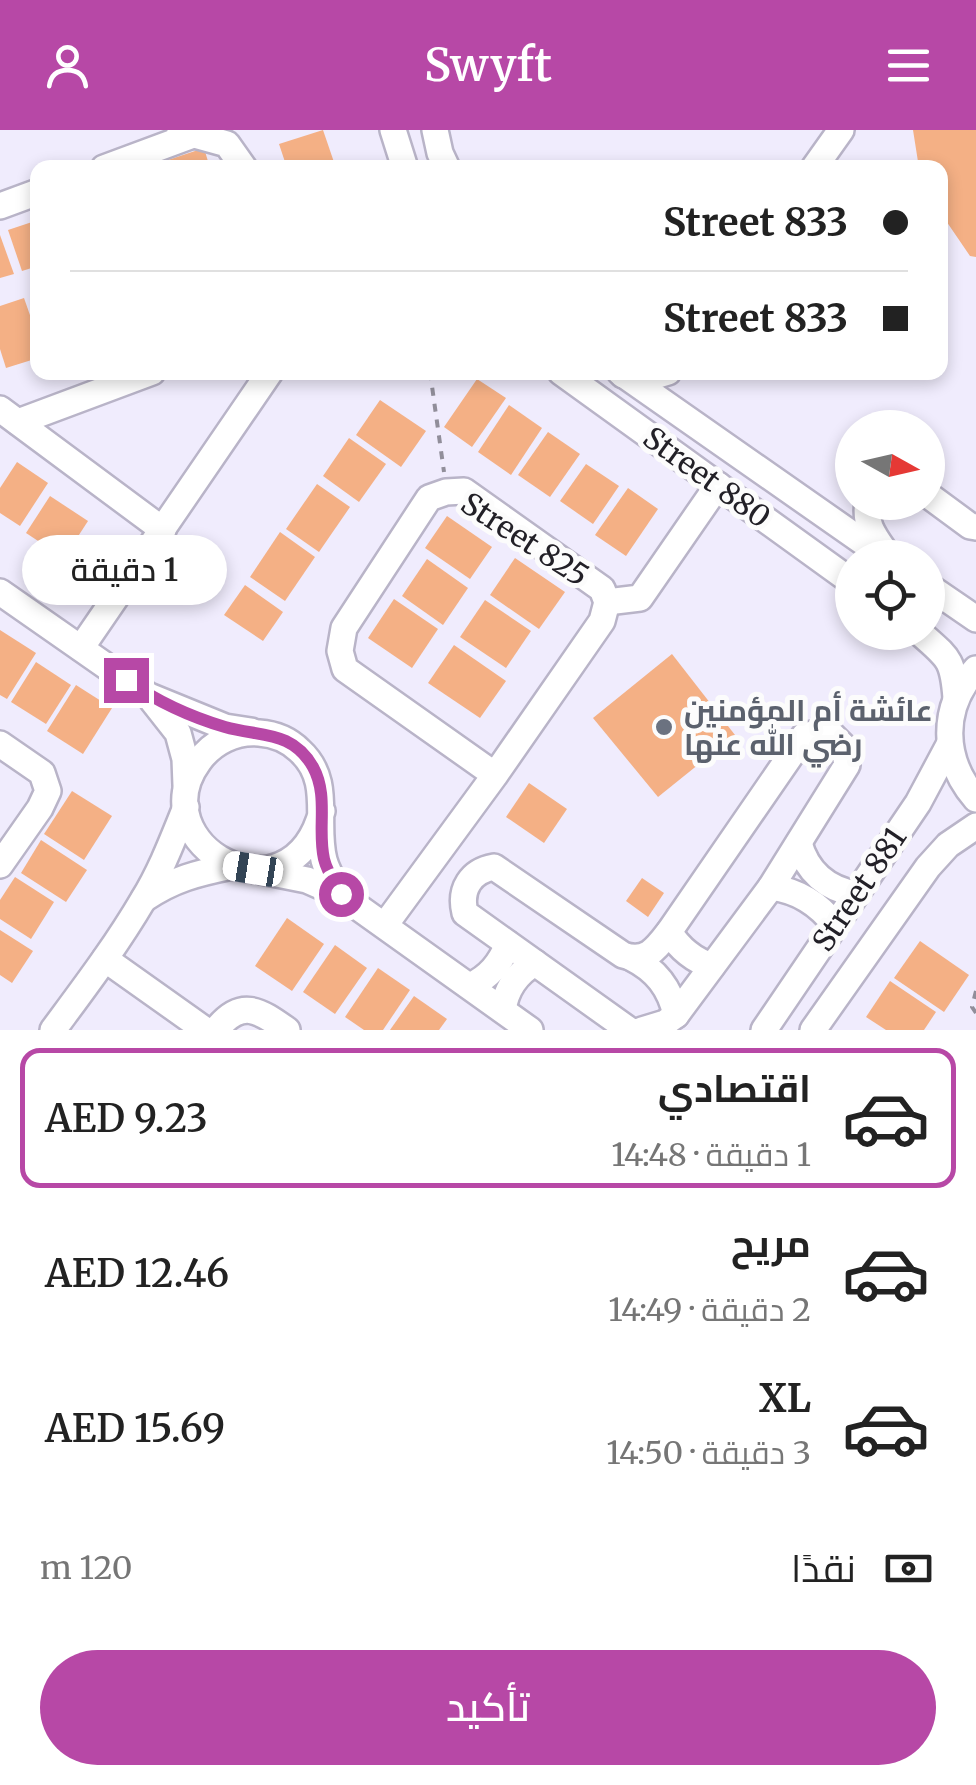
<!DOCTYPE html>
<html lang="ar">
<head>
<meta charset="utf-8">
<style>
  :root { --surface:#fff; --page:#f6f6f6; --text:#222; --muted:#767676; --line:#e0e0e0; --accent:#b748a6 }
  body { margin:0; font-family:Merriweather,Cairo,serif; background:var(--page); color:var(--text); direction:rtl; height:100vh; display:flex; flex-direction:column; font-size:38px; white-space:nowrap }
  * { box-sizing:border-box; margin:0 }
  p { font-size:32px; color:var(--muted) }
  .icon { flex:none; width:55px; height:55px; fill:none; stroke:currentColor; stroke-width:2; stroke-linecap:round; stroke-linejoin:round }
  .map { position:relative; height:900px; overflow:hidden; direction:ltr }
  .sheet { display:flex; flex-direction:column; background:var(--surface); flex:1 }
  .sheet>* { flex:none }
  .banner { position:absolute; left:30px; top:30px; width:918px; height:220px; border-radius:20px; box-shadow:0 5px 15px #0003; direction:rtl; display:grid; align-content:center; height:220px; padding:0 40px; background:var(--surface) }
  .needle { width:65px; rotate:98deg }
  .tools { position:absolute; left:835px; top:280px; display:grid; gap:20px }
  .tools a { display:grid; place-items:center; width:110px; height:110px; border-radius:50%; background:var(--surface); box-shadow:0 5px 15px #0003; font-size:50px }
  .end { position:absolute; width:45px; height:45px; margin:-22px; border:12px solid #b748a6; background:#fff; box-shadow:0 0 0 5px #fff }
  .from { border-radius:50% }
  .bubble { position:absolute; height:70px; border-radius:35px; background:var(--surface); box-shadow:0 5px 15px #0003; font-size:32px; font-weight:600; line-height:70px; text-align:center; direction:rtl }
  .car { position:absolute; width:30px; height:60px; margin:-30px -15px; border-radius:12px; box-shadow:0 0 8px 2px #0007; background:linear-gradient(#fff 24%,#345 0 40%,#fff 0 76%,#345 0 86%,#fff 0) }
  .banner b { display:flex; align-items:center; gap:35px; height:95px; font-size:38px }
  .banner b+b { border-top:2px solid var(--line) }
  .banner i { width:25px; height:25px; background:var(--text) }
  ul { padding:18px 0 0; list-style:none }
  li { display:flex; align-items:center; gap:30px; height:140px; margin:0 20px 15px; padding:0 20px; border:5px solid transparent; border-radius:20px }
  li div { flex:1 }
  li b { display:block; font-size:38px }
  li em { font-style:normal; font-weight:600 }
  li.active { border-color:var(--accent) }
  li>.icon { width:90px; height:90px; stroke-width:1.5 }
  .pay { display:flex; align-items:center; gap:25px; height:110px; padding:0 40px; font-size:38px }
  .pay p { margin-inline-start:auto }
  .primary-button { display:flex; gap:20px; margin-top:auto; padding:20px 40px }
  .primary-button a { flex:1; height:115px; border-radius:60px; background:var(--accent); color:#fff; font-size:40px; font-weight:600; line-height:115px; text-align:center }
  header { display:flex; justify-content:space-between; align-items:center; height:130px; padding:0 40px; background:var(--accent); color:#fff; font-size:45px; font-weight:600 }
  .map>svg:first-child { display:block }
</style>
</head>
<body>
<header><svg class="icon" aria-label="menu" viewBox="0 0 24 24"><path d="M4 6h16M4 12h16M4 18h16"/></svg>Swyft<svg class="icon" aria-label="person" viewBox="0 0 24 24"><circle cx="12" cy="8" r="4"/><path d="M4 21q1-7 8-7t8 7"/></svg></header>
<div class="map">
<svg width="976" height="900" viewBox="0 0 976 900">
  <rect width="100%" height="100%" fill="#f0ecfd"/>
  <!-- building -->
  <g fill="#f4b085">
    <path d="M323 0 336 38H287L279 14Z"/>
    <path d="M913 0H976V127L970 126 940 82V38H919Z"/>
    <path d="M204 18 210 38H163L162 32Z"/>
    <path d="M38 90V136L22 141 8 100Z"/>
    <path d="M0 105 14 144 0 148Z"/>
    <path d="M24 168 38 208V228L6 238 0 219V176Z"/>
    <path d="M477 249 506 268 472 317 444 297Z"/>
    <path d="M380 270 426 301 401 337 356 305Z"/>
    <path d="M509 275 542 298 511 345 478 322Z"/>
    <path d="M548 302 580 324 550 367 518 345Z"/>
    <path d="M349 308 386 334 359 372 323 346Z"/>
    <path d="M17 332 48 353 20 396 0 383V358Z"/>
    <path d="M586 334 619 356 593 394 560 371Z"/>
    <path d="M317 354 350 377 319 422 286 399Z"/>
    <path d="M628 358 658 379 626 426 595 405Z"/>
    <path d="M50 366 88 391 64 428 26 403Z"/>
    <path d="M447 386 492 417 470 449 425 418Z"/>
    <path d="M280 402 315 427 285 471 250 447Z"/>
    <path d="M515 428 565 462 539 499 490 465Z"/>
    <path d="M427 429 468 458 443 495 402 466Z"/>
    <path d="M245 455 283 482 263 511 224 485Z"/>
    <path d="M394 469 438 499 412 538 368 508Z"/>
    <path d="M485 470 531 501 506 538 460 507Z"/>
    <path d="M0 500 36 523 7 569 0 565Z"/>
    <path d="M454 515 506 551 480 588 428 553Z"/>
    <path d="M672 524 735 605 658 667 593 588Z"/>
    <path d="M36 532 71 555 46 594 11 572Z"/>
    <path d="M76 555 112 578 83 624 47 601Z"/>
    <path d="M529 653 567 679 544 713 506 687Z"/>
    <path d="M72 661 112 686 84 730 44 704Z"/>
    <path d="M41 710 87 740 66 772 21 743Z"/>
    <path d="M15 747 54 772 31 809 0 789V770Z"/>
    <path d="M642 748 664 763 648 787 626 771Z"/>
    <path d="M287 788 324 814 292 861 255 836Z"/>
    <path d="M0 800 33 821 12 853 0 845Z"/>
    <path d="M920 811 969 845 944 882 894 848Z"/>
    <path d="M335 815 367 838 335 884 303 862Z"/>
    <path d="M378 838 410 860 383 900H364L345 887Z"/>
    <path d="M890 851 936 882 924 900H886L866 887Z"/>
    <path d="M414 866 447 889 439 900H390Z"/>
  </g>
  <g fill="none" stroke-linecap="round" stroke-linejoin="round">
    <defs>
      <g id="minor">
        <path d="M393 0 405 38"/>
        <path d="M435 0 440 23 447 38"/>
        <path d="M180 1 227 14 244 38"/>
        <path d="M104 38 193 5"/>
        <path d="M814 38 841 0"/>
        <path d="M0 76 38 62"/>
        <path d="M561 242 852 452"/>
        <path d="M620 242 886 428"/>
        <path d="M623 245H658L668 242"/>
        <path d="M0 279 163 400"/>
        <path d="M18 292 152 242"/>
        <path d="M928 365 970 396 976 397"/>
        <path d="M868 372C864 394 874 406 886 423"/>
        <path d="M928 456 976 489"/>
        <path d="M0 462 149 566 225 597 251 601"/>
        <path d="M607 472 640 468 718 355"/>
        <path d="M919 502C948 528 953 528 956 568"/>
        <path d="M81 518 270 242"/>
        <path d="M976 539C940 578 942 630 976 669"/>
        <path d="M152 570 178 603 185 629 186 655"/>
        <path d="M0 614 42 643 48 661 40 678 0 735"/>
        <path d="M322 681C290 800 138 714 199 631 213 612 235 601 259 603 274 604 289 610 300 621 333 651 314 692 324 730 327 742 335 754 341 765"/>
        <path d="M799 713C807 742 827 759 856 764"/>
        <path d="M262 741 307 750 341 765 530 900"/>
        <path d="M771 757C798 761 818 773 835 795"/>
        <path d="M144 769C173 749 198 743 232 736"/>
        <path d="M385 795 495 645 602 491 607 472 602 459 464 361 446 362 429 368 344 498 340 521 345 539 495 645"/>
        <path d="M669 802C680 819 693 830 712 836"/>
        <path d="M632 828C656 840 670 858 676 885"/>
        <path d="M105 829 205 900"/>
        <path d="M470 856C489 847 500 834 508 814"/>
        <path d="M503 880C506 859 516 844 535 833"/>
        <path d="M53 900C84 858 116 816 143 770 161 741 173 709 186 677"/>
        <path d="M216 900C241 868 259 880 287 900"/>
        <path d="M629 900 465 783C459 759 471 741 494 737L623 825C646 833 656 819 669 802L804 606 822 602 831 604 844 617 847 635 771 757 676 885 665 893 642 900"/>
        <path d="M764 900 918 673 949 615"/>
        <path d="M813 900 928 737 948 715 976 696"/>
      </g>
    </defs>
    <!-- minor casing -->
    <use href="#minor" stroke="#b9b4c8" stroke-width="30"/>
    <!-- path -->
    <g stroke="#918e9a" stroke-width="4" stroke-dasharray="8 8" stroke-linecap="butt">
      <path d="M430 242 444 342"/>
      <path d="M976 861 972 877 976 883"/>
    </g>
    <!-- minor -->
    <use href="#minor" stroke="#fff" stroke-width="25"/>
  </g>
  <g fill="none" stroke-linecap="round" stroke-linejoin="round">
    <!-- route -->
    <path stroke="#b748a6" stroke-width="12" d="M126 550C155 570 191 587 225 597 260 607 292 600 313 637 329 666 317 699 324 729 327 742 335 753 341 764"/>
  </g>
  <!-- markers -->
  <circle fill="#6b7280" stroke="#fcfcfc" stroke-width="4" cx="664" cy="597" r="10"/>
  <g text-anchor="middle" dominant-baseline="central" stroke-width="10" stroke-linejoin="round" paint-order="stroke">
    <!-- street labels -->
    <g font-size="30" fill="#222027" stroke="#fcfcfc">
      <text transform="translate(707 347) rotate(36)">Street 880</text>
      <text transform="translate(525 409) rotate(33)">Street 825</text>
      <text transform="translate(859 759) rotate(-56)">Street 881</text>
    </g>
    <!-- worship labels -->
    <g font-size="30" font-weight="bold" fill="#5b616d" stroke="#fcfcfc" text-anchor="start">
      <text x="684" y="580">عائشة أم المؤمنين<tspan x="684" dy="34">رضي الله عنها</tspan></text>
    </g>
  </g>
</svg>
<div class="tools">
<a><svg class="needle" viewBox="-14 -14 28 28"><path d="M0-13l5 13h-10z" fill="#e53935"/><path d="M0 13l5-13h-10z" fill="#767676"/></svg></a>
<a><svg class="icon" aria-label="locate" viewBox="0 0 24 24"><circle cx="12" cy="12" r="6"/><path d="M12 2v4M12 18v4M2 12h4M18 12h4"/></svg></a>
</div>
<i class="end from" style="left:341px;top:764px"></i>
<i class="end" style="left:126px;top:550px"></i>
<div class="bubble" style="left:22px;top:405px;width:205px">1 دقيقة</div>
<i class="car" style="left:253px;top:739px;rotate:279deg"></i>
<div class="banner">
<b><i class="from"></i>Street 833</b>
<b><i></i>Street 833</b>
</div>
</div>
<section class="sheet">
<ul>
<li class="active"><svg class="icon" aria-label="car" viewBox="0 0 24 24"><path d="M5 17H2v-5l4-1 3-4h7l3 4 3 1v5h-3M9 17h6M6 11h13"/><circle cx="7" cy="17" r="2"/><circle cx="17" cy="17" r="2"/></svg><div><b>اقتصادي</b><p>1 دقيقة · 14:48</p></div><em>AED 9.23</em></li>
<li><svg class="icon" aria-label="car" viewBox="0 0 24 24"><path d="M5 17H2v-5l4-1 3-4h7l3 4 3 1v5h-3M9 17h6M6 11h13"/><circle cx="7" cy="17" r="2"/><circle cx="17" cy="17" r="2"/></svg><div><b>مريح</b><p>2 دقيقة · 14:49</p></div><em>AED 12.46</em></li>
<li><svg class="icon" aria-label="car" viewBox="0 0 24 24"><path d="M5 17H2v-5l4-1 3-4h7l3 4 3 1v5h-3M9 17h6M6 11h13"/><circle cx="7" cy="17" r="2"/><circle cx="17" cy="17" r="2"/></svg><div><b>XL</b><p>3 دقيقة · 14:50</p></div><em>AED 15.69</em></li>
</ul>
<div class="pay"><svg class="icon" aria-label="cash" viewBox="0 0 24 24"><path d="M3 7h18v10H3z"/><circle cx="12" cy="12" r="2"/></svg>نقدًا<p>120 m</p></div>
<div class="primary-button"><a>تأكيد</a></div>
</section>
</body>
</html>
